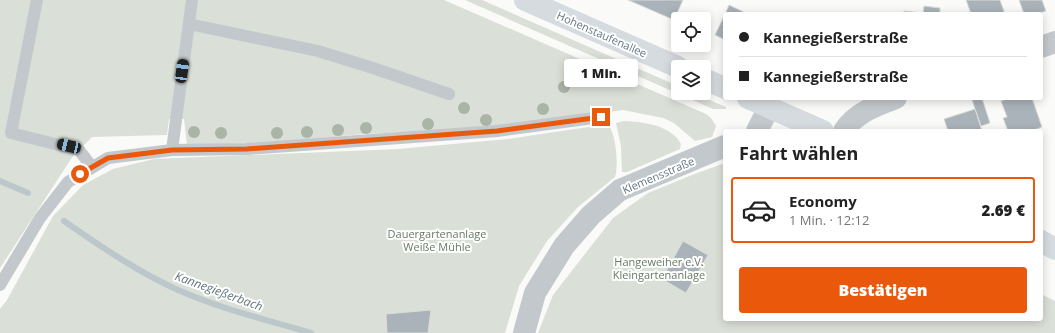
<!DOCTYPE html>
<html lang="de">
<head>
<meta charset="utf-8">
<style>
  :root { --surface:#fff; --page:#f6f6f6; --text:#222; --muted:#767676; --line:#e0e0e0; --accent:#ea580c }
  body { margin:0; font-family:"Open Sans",sans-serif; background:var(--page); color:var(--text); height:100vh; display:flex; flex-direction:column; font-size:15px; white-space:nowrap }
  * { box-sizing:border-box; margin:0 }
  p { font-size:13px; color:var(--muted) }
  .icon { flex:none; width:22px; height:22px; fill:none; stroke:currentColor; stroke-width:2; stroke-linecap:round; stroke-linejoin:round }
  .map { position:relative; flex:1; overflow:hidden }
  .sheet { position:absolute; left:723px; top:129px; width:320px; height:192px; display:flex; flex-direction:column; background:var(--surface); border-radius:4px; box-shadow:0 2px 10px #0003 }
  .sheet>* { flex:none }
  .hud { position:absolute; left:723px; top:12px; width:320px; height:88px; border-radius:4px; box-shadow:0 2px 10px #0003; display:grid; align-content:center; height:88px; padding:0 16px; background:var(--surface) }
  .tools { position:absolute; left:671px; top:12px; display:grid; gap:8px }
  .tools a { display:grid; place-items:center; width:40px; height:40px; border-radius:4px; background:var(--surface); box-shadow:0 2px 10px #0003; font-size:20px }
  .end { position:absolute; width:18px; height:18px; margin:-9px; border:5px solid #ea580c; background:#fff; box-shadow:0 0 0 2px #fff }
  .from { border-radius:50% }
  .bubble { position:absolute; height:28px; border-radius:4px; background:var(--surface); box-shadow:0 2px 10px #0003; font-size:13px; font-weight:800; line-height:28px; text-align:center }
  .car { position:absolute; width:12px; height:24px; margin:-12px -6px; border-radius:5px; box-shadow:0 0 3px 1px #0007; background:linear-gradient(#222 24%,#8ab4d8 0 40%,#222 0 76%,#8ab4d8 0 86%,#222 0) }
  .hud b { display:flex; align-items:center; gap:14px; height:38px; font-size:15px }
  .hud b+b { border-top:1px solid var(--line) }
  .hud i { width:10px; height:10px; background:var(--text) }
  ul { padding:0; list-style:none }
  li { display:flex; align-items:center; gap:12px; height:66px; margin:0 8px 6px; padding:0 8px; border:2px solid transparent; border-radius:4px }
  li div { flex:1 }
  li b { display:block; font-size:15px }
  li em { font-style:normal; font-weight:800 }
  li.on { border-color:var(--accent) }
  li>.icon { width:36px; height:36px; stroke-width:1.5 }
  h2 { padding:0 16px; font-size:18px; line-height:48px }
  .cta { display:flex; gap:8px; margin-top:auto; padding:8px 16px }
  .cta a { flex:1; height:46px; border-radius:4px; background:var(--accent); color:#fff; font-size:16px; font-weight:800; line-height:46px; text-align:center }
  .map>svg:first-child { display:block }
</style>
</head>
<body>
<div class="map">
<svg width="1055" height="333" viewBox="0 0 1055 333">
  <rect width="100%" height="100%" fill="#fafaf8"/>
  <!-- green -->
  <g fill="#dadfd7">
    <path d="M0 0H444L706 114 711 118 716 126 712 137 695 141 674 123 663 118 623 110 495 128 364 134 278 142 187 145 184 119H169L167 135 92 137 73 156 0 268Z"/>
    <path d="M465 0H482L678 86V93H693L726 107V109H713Z"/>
    <path d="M605 121C616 129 619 164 615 177L578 207 547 241 519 286 505 333H0V309L7 300 53 216 83 185 113 169 154 159 398 149 508 139 602 125Z"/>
    <path d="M624 121C644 122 671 125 681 144L680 149 627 172H622L621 146 616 123Z"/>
    <path d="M725 163V319H1041V294L1055 301V333H538L553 295 613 218 648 193 692 175Z"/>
  </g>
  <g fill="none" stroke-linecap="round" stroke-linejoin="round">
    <!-- stream -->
    <g stroke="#bbc7cb" stroke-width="6">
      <path d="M0 181 28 193"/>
      <path d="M64 221C100 246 138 272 178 290 221 309 267 320 311 333"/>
    </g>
  </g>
  <!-- building -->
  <g fill="#aab3b9" stroke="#dcdcda">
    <path d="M628 0H683L674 20Z"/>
    <path d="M966 0H1000L1005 14H971Z"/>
    <path d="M1019 0H1042L1046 11 1037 14H1024Z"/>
    <path d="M729 5 748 14H725Z"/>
    <path d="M924 6 940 8V14H923Z"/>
    <path d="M904 11 923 13V14H904Z"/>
    <path d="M725 14V40L715 35Z"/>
    <path d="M982 98 990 123 981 126 972 100Z"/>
    <path d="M1010 98H1032L1042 127 1032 131H1008L1003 118 1007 117 1001 101Z"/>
    <path d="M975 109 982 131H948L944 119Z"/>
    <path d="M683 241 708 255 686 293 662 279Z"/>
    <path d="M431 310 428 333H387L386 314Z"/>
  </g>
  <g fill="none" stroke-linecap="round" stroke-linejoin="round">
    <!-- lane -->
    <g stroke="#c3c8cc" stroke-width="12">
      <path d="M37 0 11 133 79 150 92 167"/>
      <path d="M189 24 318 51 373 68 449 94"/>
      <path d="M172 150 192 0"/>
      <path d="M0 285 40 218 68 182 108 158 172 150 247 149 497 131 601 117"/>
    </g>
    <!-- street -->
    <g stroke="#c3c8cc" stroke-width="22">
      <path d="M1041 47 1055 42"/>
      <path d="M757 131 769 107"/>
      <path d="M844 131C855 113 877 105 896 98"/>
      <path d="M524 333 535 293 564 246 591 215 620 190 725 146"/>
    </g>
    <!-- secondary -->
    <g stroke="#d6dbdf" stroke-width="22">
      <path d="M525 0 678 67"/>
      <path d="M704 79 725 88"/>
      <path d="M748 98 823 131"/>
      <path d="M1041 241 1055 249"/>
    </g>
  </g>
  <!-- trees -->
  <g fill="#aab4a7">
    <circle cx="564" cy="87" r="6"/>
    <circle cx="464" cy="108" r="6"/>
    <circle cx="543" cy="109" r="6"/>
    <circle cx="486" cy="120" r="6"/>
    <circle cx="428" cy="124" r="6"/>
    <circle cx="366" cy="128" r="6"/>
    <circle cx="338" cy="130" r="6"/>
    <circle cx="194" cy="132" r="6"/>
    <circle cx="307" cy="132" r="6"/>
    <circle cx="221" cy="133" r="6"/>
    <circle cx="277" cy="133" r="6"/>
  </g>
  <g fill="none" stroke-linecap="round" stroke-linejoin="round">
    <!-- route -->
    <path stroke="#ea580c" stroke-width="5" d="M80 174 108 158 172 150 247 149 497 131 601 117"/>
  </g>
  <g text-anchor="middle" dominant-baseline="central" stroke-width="4" stroke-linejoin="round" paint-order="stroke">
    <!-- street labels -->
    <g font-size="11" fill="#657683" stroke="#fff">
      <text transform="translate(602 34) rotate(24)">Hohenstaufenallee</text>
      <text transform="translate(658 175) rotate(-23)">Klemensstraße</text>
    </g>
    <!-- park labels -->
    <g font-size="11" fill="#687a64" stroke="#fff">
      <text x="437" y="233">Dauergartenanlage<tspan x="437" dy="13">Weiße Mühle</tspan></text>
      <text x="659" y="261">Hangeweiher e.V.<tspan x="659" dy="13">Kleingartenanlage</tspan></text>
    </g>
    <!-- water labels -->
    <g font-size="12" font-style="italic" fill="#60757c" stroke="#fff">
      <text transform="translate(219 291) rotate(20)">Kannegießerbach</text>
    </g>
  </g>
</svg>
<div class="tools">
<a><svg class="icon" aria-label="locate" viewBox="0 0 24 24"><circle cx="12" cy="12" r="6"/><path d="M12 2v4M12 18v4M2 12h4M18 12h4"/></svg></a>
<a><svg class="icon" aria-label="layers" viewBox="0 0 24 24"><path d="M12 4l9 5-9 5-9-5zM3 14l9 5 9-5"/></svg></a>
</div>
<i class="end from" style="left:80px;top:174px"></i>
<i class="end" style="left:601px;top:117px"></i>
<div class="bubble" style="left:564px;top:59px;width:74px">1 Min.</div>
<i class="car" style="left:182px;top:71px;rotate:8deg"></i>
<i class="car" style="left:69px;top:146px;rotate:283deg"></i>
<div class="hud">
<b><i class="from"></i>Kannegießerstraße</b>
<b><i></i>Kannegießerstraße</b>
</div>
<section class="sheet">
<h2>Fahrt wählen</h2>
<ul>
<li class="on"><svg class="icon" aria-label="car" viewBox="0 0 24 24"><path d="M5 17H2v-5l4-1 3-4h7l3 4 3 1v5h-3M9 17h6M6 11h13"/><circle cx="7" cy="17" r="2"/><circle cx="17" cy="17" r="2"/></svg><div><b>Economy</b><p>1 Min. · 12:12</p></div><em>2.69 €</em></li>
</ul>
<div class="cta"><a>Bestätigen</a></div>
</section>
</div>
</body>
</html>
